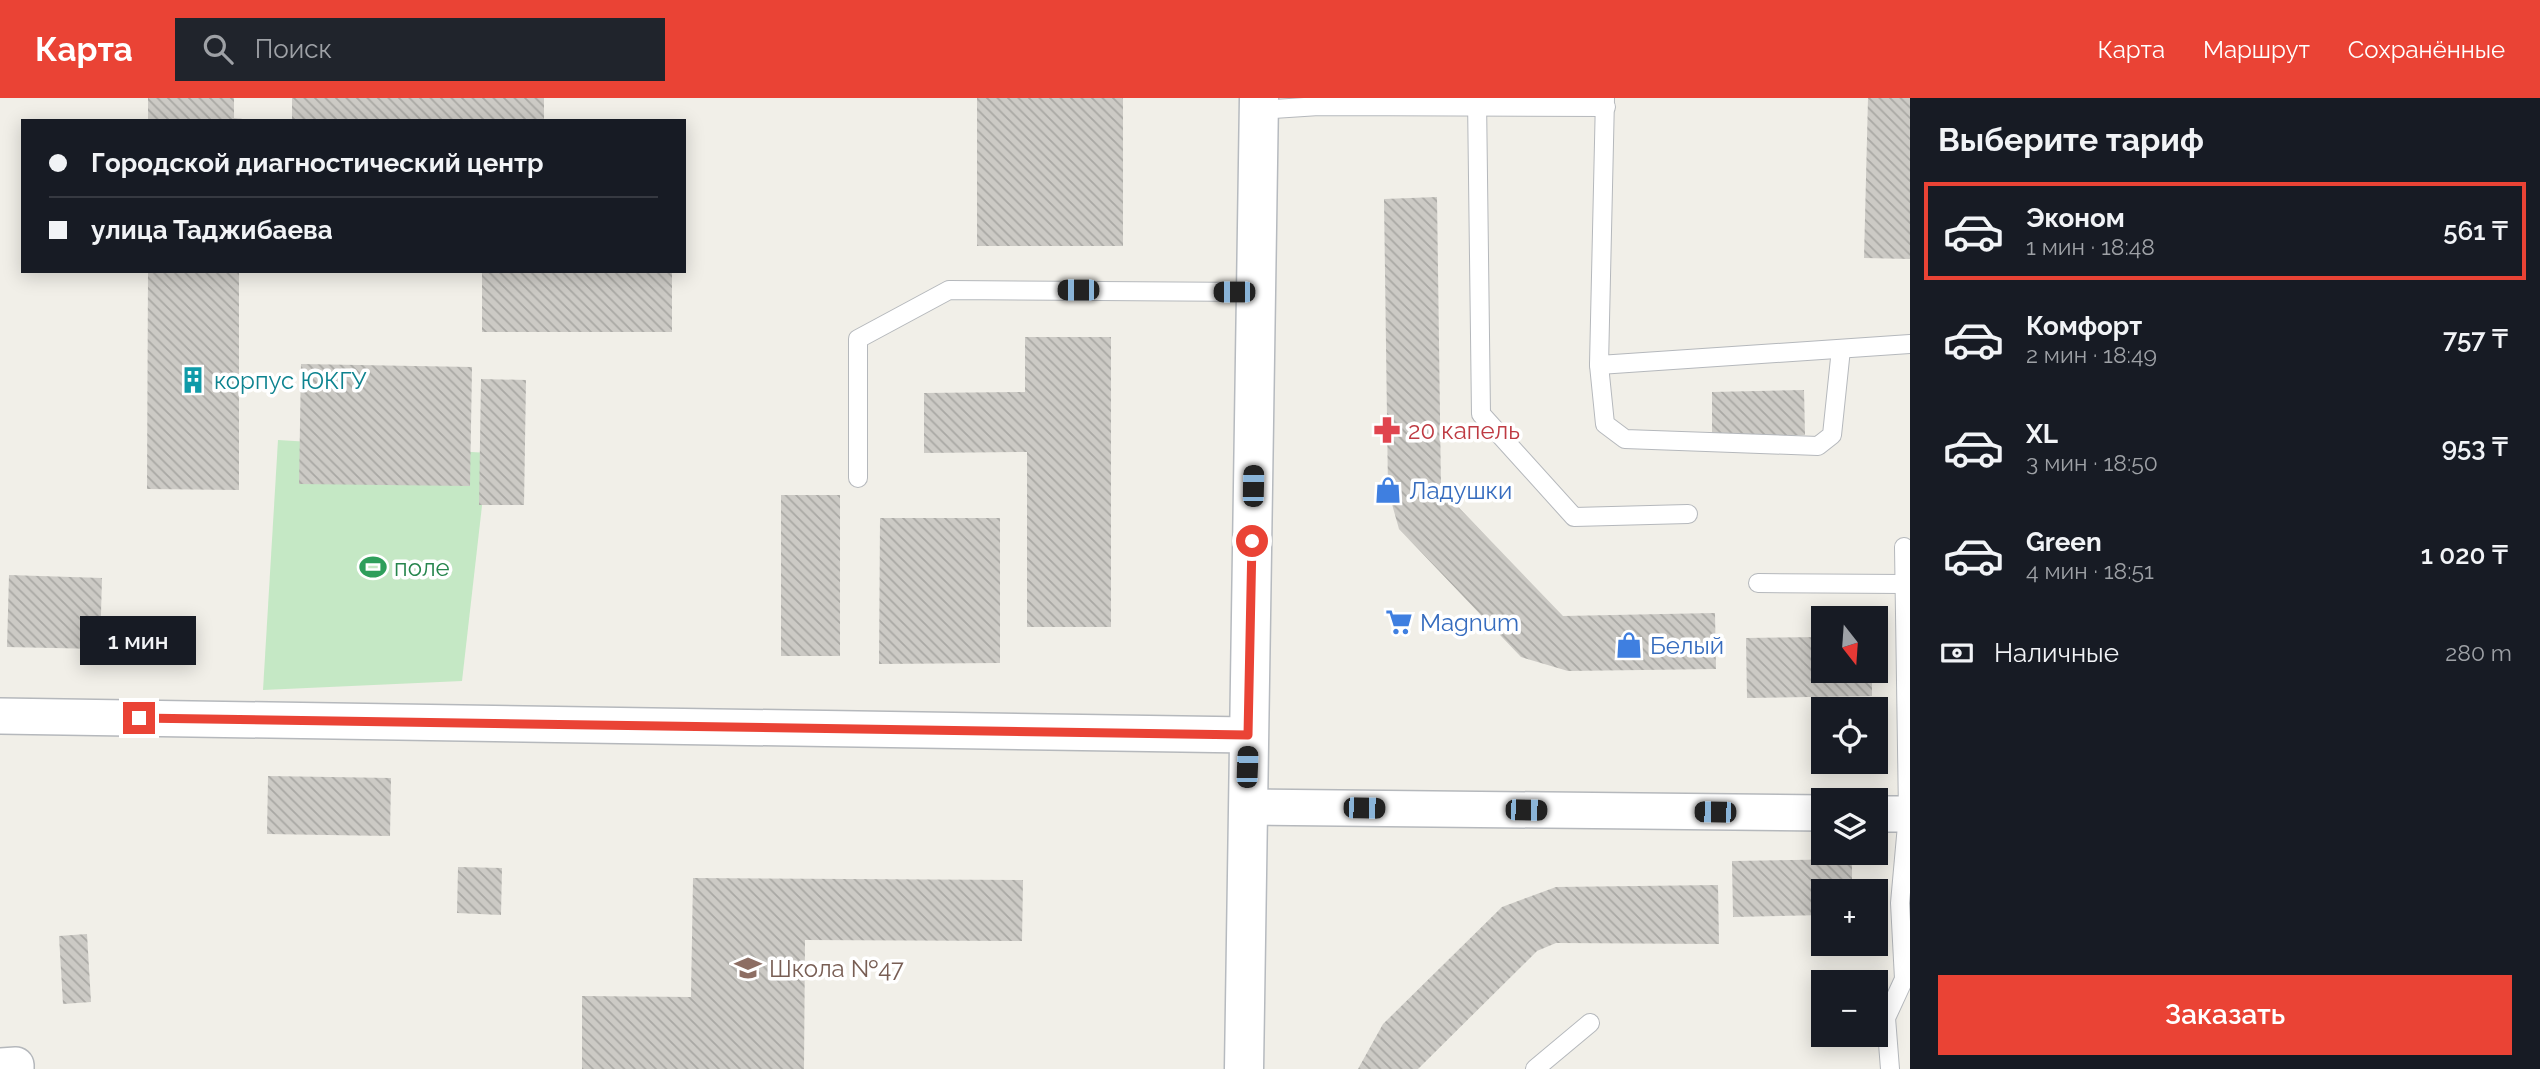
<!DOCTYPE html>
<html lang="ru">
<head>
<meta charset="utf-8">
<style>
  :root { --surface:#171b24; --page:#20242c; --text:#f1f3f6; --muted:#9ea1a6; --line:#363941; --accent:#ea4335 }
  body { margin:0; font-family:Raleway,sans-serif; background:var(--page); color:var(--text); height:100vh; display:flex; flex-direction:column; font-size:26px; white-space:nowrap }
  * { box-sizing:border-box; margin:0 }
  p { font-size:23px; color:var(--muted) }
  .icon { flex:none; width:38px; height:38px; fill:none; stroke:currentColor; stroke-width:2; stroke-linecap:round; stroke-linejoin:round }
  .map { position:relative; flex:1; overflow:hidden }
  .side { display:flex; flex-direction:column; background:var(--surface); width:630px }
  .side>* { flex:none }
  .top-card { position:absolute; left:21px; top:21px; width:665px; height:154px; border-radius:0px; box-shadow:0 4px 18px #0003; display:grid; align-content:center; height:154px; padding:0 28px; background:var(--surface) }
  .needle { width:46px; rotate:163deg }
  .tools { position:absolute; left:1811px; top:508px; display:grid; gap:14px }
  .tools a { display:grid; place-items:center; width:77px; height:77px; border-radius:0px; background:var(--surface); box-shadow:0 4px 18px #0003; font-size:35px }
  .end { position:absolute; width:32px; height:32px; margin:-16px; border:9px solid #ea4335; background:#fff; box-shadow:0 0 0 4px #fff }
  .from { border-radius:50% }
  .bubble { position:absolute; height:49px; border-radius:0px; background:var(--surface); box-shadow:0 4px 18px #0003; font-size:23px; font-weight:600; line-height:49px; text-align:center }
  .car { position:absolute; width:21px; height:42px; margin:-21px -10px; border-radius:9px; box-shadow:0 0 5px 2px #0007; background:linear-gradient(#222 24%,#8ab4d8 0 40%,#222 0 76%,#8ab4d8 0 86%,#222 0) }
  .top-card b { display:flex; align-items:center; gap:24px; height:66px; font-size:26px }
  .top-card b+b { border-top:2px solid var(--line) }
  .top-card i { width:18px; height:18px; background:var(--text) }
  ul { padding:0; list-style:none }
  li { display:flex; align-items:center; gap:21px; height:98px; margin:0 14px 10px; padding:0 14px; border:4px solid transparent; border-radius:0px }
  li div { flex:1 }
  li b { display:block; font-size:26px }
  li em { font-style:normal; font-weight:600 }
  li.active { border-color:var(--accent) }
  li>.icon { width:63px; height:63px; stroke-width:1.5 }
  h2 { padding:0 28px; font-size:32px; line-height:84px }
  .pay { display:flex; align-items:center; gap:18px; height:77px; padding:0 28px; font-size:26px }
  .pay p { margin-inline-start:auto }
  .primary-button { display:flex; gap:14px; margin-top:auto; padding:14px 28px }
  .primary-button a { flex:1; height:80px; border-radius:0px; background:var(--accent); color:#fff; font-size:28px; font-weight:600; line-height:80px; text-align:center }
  header { display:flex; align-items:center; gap:42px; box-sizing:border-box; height:98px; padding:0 35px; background:var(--accent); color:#fff }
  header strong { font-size:33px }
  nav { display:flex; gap:38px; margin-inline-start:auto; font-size:24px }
  .search { width:490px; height:63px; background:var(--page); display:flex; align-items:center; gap:18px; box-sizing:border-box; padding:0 24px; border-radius:0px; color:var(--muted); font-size:26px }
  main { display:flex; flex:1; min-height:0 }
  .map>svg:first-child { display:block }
</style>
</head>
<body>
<header>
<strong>Карта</strong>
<div class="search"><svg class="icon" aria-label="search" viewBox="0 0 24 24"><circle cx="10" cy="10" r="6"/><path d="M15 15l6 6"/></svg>Поиск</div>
<nav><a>Карта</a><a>Маршрут</a><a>Сохранённые</a></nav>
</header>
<main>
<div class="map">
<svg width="1910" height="971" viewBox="0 0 1910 971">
  <defs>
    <pattern id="building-back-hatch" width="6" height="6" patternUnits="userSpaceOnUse" patternTransform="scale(1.75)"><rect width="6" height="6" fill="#cccac5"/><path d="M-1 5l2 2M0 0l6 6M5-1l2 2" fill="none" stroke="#a9a8a4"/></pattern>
  </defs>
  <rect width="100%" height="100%" fill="#f1efe8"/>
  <!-- pitch -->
  <path fill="#c5e8c5" d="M278 342 488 355 462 583 263 592Z"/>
  <!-- building -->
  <g fill="url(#building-back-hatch)">
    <path d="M148 0H234V20L261 23H148Z"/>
    <rect x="292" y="0" width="252" height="23"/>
    <rect x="977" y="0" width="146" height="148"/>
    <path d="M1868 0H1910V161L1864 160Z"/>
    <path d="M1437 99 1441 391 1563 518 1715 515 1716 571 1568 573 1521 559 1399 431 1388 392 1384 101Z"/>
    <path d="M148 173H239V392L147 391Z"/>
    <rect x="482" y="173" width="190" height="61"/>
    <path d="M1025 239H1111V529H1027V354L924 355V295L1025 294Z"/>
    <path d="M301 266 472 269 470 388 299 386Z"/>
    <path d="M481 281 526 282 524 407H479Z"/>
    <path d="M1804 292 1805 337 1712 338V294Z"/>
    <rect x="781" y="397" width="59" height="161"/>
    <path d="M880 420H1000V565L879 566Z"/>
    <path d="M9 477 102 480 100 551 7 549Z"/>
    <path d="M1824 539V572H1872V598L1747 600 1746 540Z"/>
    <path d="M268 678 391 680 390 738 267 736Z"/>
    <path d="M1852 761V793H1824V817L1733 819 1732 763Z"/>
    <path d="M458 769 502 770 501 817 457 815Z"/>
    <path d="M693 780 1023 782 1022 843 805 842 804 971H582V898L691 899Z"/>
    <path d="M1718 787 1719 846 1556 845 1537 853 1418 971H1358L1383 926 1502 809 1556 789Z"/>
    <path d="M87 836 91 904 63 906 59 838Z"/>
  </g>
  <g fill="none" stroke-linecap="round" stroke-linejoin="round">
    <defs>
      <g id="service">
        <path d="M1477 0 1481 316 1574 419 1688 416"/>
        <path d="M1605 0 1599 267 1910 246"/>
        <path d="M1260 12 1319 8 1606 9"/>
        <path d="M1599 267 1605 326 1625 341 1818 348 1832 337 1841 251"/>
        <path d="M858 380V241L949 192 1257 194"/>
        <path d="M1758 485 1904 486"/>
        <path d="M1535 971 1590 925"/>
        <path d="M1890 971 1886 920 1904 881 1900 805 1908 716 1904 449"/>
      </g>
      <g id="minor">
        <path d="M0 618 1248 637"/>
        <path d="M1249 709 1824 715"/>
        <path d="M1876 716H1910"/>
        <path d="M0 968 16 967V971"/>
      </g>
      <path id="secondary" d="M1244 971 1259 0"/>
    </defs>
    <!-- service casing -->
    <use href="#service" stroke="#b5b8bc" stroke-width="20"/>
    <!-- minor casing -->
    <use href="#minor" stroke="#b5b8bc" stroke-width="38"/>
    <!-- secondary casing -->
    <use href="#secondary" stroke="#b6babf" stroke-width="41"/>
    <!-- service -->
    <use href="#service" stroke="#fff" stroke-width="18"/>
    <!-- minor -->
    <use href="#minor" stroke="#fff" stroke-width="35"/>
    <!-- secondary -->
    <use href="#secondary" stroke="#fff" stroke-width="38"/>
  </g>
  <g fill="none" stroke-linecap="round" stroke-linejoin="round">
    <!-- route -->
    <path stroke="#ea4335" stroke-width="9" d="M139 620 1248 637 1252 443"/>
  </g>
  <!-- icons -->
  <defs>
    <symbol id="building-bare" viewBox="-9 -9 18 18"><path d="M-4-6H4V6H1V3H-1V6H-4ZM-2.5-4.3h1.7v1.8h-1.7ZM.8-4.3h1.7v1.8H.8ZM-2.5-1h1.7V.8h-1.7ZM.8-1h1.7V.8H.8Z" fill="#0f9aa8" stroke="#fff" stroke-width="2.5" paint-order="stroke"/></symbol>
    <symbol id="pharmacy-bare" viewBox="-9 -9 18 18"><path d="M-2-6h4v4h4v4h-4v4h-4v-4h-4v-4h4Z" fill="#e0444e" stroke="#fff" stroke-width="2.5" paint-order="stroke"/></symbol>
    <symbol id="shop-bare" viewBox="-9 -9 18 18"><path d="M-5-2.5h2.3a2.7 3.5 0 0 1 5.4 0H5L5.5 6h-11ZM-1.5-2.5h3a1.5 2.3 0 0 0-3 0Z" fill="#3f7fe0" stroke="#fff" stroke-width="2.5" paint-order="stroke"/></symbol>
    <symbol id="stadium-bare" viewBox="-9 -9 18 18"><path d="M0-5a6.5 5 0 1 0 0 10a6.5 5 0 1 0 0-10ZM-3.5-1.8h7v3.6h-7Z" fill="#2e9e5b" stroke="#fff" stroke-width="2.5" paint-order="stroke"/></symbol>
    <symbol id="supermarket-bare" viewBox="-9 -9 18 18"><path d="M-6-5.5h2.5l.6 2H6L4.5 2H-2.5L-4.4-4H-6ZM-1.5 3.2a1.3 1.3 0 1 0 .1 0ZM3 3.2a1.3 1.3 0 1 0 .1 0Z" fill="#3f7fe0" stroke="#fff" stroke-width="2.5" paint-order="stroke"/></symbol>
    <symbol id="school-bare" viewBox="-9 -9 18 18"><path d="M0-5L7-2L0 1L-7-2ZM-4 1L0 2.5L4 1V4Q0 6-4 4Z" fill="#8d6e63" stroke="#fff" stroke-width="2.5" paint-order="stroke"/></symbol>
  </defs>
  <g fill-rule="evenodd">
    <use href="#building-bare" x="174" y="263" width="38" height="38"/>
    <use href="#pharmacy-bare" x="1368" y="313" width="38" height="38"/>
    <use href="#shop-bare" x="1369" y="373" width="38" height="38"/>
    <use href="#stadium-bare" x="354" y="450" width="38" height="38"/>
    <use href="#supermarket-bare" x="1380" y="505" width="38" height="38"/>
    <use href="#shop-bare" x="1610" y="528" width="38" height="38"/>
    <use href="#school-bare" x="729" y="851" width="38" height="38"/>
  </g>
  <g text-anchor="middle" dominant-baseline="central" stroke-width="7" stroke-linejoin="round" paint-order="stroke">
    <!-- culture labels -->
    <g font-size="24" fill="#0d838f" stroke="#fff" text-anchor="start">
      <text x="214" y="282">корпус ЮКГУ</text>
    </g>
    <!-- health labels -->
    <g font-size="24" fill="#be3a42" stroke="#fff" text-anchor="start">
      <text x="1408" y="332">20 капель</text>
    </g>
    <!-- shop labels -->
    <g font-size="24" fill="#366cbe" stroke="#fff" text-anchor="start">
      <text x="1409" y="392">Ладушки</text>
      <text x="1420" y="524">Magnum</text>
      <text x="1650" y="547">Белый</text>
    </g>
    <!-- leisure labels -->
    <g font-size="24" fill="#27864d" stroke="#fff" text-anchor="start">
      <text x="394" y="469">поле</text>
    </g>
    <!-- education labels -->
    <g font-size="24" fill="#785e54" stroke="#fff" text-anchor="start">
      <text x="769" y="870">Школа №47</text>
    </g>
  </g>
</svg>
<div class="tools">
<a><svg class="needle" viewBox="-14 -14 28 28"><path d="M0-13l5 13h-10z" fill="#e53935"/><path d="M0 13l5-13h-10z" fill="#9ea1a6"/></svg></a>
<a><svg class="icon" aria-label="locate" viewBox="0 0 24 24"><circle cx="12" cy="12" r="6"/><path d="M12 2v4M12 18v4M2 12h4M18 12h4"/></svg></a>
<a><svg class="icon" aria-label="layers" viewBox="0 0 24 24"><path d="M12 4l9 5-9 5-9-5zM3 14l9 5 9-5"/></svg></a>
<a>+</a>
<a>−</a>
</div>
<i class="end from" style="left:1252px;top:443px"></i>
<i class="end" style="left:139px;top:620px"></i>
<div class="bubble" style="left:80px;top:518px;width:116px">1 мин</div>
<i class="car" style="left:1078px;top:192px;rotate:270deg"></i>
<i class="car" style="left:1234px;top:194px;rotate:270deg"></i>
<i class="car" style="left:1253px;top:388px;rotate:1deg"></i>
<i class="car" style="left:1247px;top:669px;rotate:2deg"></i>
<i class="car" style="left:1364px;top:710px;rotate:91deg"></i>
<i class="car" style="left:1526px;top:712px;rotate:91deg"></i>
<i class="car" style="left:1715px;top:714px;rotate:271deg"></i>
<div class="top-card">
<b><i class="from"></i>Городской диагностический центр</b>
<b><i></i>улица Таджибаева</b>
</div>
</div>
<section class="side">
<h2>Выберите тариф</h2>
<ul>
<li class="active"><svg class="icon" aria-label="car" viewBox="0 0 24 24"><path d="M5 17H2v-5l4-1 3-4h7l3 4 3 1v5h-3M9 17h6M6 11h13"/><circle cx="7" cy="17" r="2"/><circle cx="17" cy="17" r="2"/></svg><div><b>Эконом</b><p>1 мин · 18:48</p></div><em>561 ₸</em></li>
<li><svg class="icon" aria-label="car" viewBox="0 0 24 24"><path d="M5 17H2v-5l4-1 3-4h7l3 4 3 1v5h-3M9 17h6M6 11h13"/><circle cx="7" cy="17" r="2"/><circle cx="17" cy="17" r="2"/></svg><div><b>Комфорт</b><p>2 мин · 18:49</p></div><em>757 ₸</em></li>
<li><svg class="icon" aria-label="car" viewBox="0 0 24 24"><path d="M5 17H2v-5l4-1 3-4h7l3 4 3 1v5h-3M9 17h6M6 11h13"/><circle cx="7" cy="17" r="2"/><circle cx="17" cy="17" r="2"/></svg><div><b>XL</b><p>3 мин · 18:50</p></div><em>953 ₸</em></li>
<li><svg class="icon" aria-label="car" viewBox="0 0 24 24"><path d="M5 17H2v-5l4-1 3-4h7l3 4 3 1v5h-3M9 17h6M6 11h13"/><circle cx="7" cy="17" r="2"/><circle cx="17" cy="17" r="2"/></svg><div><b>Green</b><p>4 мин · 18:51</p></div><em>1 020 ₸</em></li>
</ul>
<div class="pay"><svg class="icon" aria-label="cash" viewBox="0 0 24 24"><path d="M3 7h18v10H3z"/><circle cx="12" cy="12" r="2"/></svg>Наличные<p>280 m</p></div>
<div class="primary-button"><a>Заказать</a></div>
</section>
</main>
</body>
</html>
